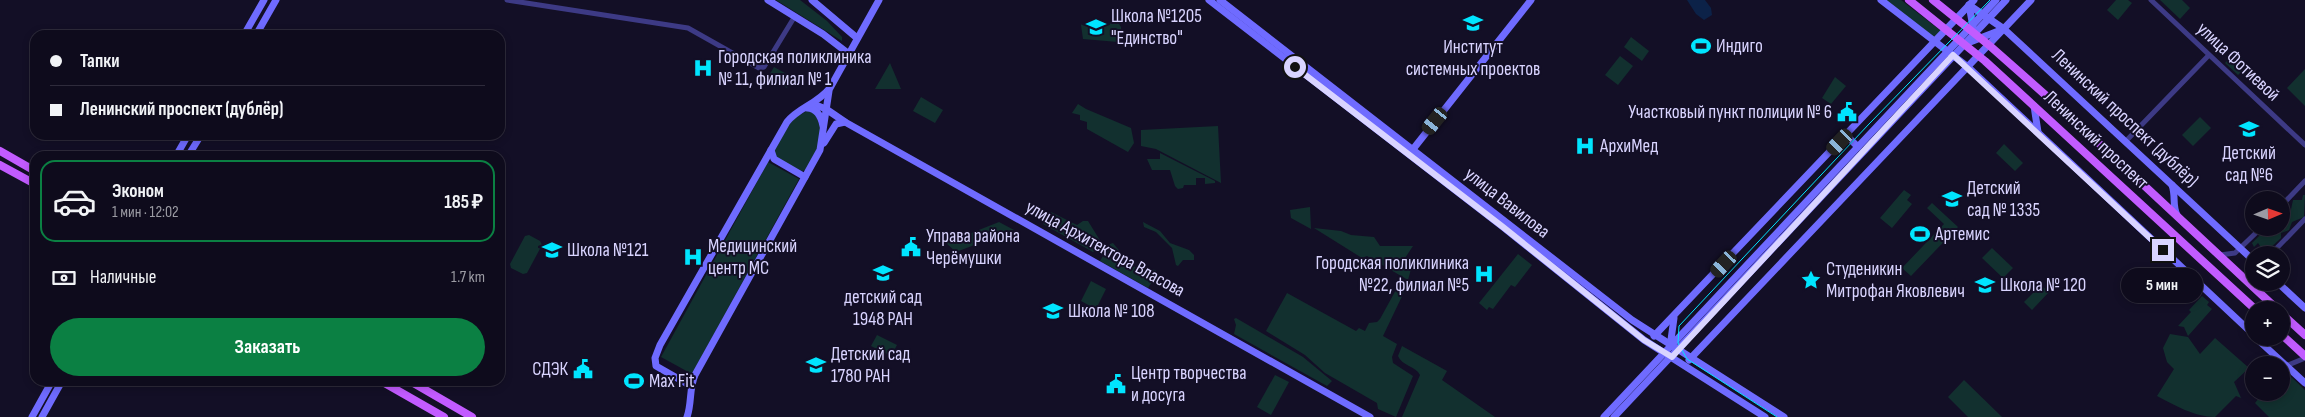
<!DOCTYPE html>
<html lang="ru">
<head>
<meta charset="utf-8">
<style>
  :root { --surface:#0e0b1c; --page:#1c1929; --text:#f1f3f6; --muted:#9b9ba3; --line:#2e2b3b; --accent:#0b8043 }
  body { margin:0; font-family:"Sofia Sans Condensed",sans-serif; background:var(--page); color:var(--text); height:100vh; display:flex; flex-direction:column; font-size:19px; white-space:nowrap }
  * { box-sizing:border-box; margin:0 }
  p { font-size:16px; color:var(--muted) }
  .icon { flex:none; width:28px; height:28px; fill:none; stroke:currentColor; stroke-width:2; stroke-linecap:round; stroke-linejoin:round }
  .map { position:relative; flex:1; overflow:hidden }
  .side { position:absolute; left:30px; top:151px; width:475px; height:235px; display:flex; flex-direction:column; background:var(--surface); border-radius:15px; box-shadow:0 2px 8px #0003,0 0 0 1px var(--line) }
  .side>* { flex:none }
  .guide { position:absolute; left:30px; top:30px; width:475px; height:110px; border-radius:15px; box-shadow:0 2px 8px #0003,0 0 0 1px var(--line); display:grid; align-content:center; height:110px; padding:0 20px; background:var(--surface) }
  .needle { width:32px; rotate:88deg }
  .controls { position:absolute; left:2245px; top:191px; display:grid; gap:10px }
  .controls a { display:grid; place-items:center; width:45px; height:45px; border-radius:50%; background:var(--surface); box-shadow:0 2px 8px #0003,0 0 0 1px var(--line); font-size:25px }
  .end { position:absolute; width:22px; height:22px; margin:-11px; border:6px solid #d9d4ff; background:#111; box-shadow:0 0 0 2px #111 }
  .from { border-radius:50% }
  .bubble { position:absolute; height:35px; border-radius:18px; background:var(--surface); box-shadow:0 2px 8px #0003,0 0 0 1px var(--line); font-size:16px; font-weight:700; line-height:35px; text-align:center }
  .car { position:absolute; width:15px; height:30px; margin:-15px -8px; border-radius:6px; box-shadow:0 0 4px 1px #0007; background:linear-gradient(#222 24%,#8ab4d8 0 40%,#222 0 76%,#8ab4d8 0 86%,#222 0) }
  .guide b { display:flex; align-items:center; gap:18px; height:48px; font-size:19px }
  .guide b+b { border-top:1px solid var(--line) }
  .guide i { width:12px; height:12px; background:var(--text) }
  ul { padding:9px 0 0; list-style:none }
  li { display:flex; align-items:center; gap:15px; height:82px; margin:0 10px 8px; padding:0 10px; border:2px solid transparent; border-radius:15px }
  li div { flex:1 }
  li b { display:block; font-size:19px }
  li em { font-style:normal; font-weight:700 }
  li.selected { border-color:var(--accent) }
  li>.icon { width:45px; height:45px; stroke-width:1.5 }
  .pay { display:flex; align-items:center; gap:12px; height:55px; padding:0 20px; font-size:19px }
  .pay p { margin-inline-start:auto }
  .action { display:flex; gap:10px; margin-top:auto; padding:10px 20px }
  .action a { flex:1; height:58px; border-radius:30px; background:var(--accent); color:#fff; font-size:20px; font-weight:700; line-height:58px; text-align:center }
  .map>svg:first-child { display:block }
</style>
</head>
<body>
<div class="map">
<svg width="2305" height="417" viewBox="0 0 2305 417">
  <rect width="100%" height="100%" fill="#130f26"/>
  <!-- green -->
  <g fill="#12302f">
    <path d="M776 0H800L827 21 842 37V41Z"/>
    <path d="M1885 0H1901L1941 31 1936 40Z"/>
    <path d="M2116 0H2128L2132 3 2118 20 2107 10Z"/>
    <path d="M2160 0H2182L2190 8 2180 19Z"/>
    <path d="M1085 22 1119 24 1121 27V39L1118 42 1083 39 1081 25Z"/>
    <path d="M1631 37 1649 51 1642 61 1624 47Z"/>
    <path d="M2236 52 2248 65 2238 75 2225 63Z"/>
    <path d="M1620 56 1633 66 1618 85 1605 75Z"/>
    <path d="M890 63 901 89H875Z"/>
    <path d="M774 67 792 77 787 88 768 77Z"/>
    <path d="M2305 69V106L2287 88Z"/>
    <path d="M1835 77 1846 86 1831 104 1822 98Z"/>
    <path d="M921 97 943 110 935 123 913 111Z"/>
    <path d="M1078 104 1086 109 1131 128 1134 143 1128 152 1087 129V122L1080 120V115L1072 113Z"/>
    <path d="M807 111 814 112C827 137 818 147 806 170L802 171 776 158 774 149 794 118Z"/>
    <path d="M2200 117 2211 128 2193 146 2182 135Z"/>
    <path d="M1218 126 1221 183 1156 149 1141 146V130Z"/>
    <path d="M2004 144 2023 163 2015 171 1996 153Z"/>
    <path d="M1160 153 1215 181V183L1205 184V178H1196V185H1184L1183 188 1178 189 1175 186 1170 170H1152L1147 159H1160Z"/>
    <path d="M768 162 799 179 692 374 661 357Z"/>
    <path d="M1904 190 1911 195 1907 200 1912 204 1892 228 1880 218Z"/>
    <path d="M2303 195H2305L2304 217 2292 222 2289 230 2281 233V238L2265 253 2258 243 2254 247 2252 243 2267 228 2277 230V228H2281V215L2290 214 2293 200H2302Z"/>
    <path d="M1932 203 1958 227 1911 276 1902 268 1944 224 1927 208Z"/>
    <path d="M1310 207 1311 229 1291 218 1290 210Z"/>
    <path d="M1051 212 1077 225 1083 221H1088L1101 242 1097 250 1093 252 1043 224Z"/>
    <path d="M999 222 1014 230 956 252 946 243Z"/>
    <path d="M1143 222 1160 231 1170 243 1189 250 1194 255V260H1183L1178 266 1176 265 1172 248 1156 232 1144 227Z"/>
    <path d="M1314 228 1341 231 1351 235 1374 237 1380 246H1413L1403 261 1411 269 1408 280 1367 256 1362 258Z"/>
    <path d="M529 235 540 241 542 245 527 273 523 274 511 268 510 264 525 236Z"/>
    <path d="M1113 243 1130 264 1137 268 1156 270 1157 274 1148 288 1100 261 1110 244Z"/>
    <path d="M1992 248 2013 268 2003 278 1982 258Z"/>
    <path d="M1518 254 1532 265 1515 287 1511 285 1493 309 1489 307 1487 310 1479 303Z"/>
    <path d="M1091 281 1106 289 1096 309 1081 301Z"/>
    <path d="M2041 285 2049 292 2032 310 2024 302Z"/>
    <path d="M1397 288H1403L1405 290 1383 336 1397 344 1392 357 1393 363 1413 376 1396 417 1378 409 1377 403 1325 373 1305 355 1266 331 1287 293 1356 331 1359 328 1365 331 1369 323 1377 322 1380 319Z"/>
    <path d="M2202 296 2209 302 2207 305 2212 309 2188 336 2184 327 2178 326 2191 312 2189 310Z"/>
    <path d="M1236 318 1303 357 1332 381 1327 386 1234 334 1236 325 1234 319Z"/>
    <path d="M2170 334 2188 337 2200 354 2215 338 2249 368 2234 382 2241 398 2236 396 2215 417C2195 417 2174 405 2157 396L2174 369 2167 362 2163 348Z"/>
    <path d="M877 335 897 345 891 356 871 346Z"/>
    <path d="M1402 346 1447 371 1442 380 1495 417H1402L1420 375C1416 366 1402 366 1398 356Z"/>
    <path d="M2285 371 2305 390V417H2269L2255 403 2263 393 2281 392V374Z"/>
    <path d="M1275 375 1289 382 1271 415 1257 407Z"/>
    <path d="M1964 380 2002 417H1968L1948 397Z"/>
  </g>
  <!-- water -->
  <path fill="#0c2248" d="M1687 0H1705L1711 8 1712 15 1704 20 1696 14Z"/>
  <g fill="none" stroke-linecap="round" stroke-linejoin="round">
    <!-- street -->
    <g stroke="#3d3a85" stroke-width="5">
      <path d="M507 0 688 28 759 68 764 67 795 16"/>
      <path d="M2151 0 2305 145"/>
      <path d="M2125 142 2209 55"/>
      <path d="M2281 206 2305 181"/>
      <path d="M2220 255 2235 253 2261 228"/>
      <path d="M2270 255 2305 219"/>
      <path d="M2286 366 2305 358"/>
    </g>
    <!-- secondary -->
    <g stroke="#6f6bff" stroke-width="7">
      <path d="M768 0 823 34 849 54"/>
      <path d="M812 0 857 38"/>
      <path d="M1209 0 1503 227 1644 340 1765 417"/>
      <path d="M1220 0 1632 320 1784 417"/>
      <path d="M1881 0 1968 67 2254 335"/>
      <path d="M1969 5 2004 29 2254 261"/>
      <path d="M1969 5 1973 27"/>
      <path d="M244 35 264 0"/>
      <path d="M256 35 276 0"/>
      <path d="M1965 44 2001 30"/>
      <path d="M813 104 826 109 845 122 1370 417"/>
      <path d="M2034 106 2038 132"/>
      <path d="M807 108C817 108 821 116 823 126"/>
      <path d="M1846 135 1858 147"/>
      <path d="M824 143 836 124 845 122"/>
      <path d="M771 150 774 159 805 177"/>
      <path d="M1410 153 1531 0"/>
      <path d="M176 156 188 135"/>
      <path d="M188 156 201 135"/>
      <path d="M2172 185C2176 196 2172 205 2177 215"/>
      <path d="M2277 282 2305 308"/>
      <path d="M1654 336 1974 0"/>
      <path d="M2256 338 2305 383"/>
      <path d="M1670 347 1674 318"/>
      <path d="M1689 360 2031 0"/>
      <path d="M691 386 656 366 655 358 660 345 787 122C799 107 816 105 830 88L879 0"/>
      <path d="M32 417 52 381"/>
      <path d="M42 417 62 381"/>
      <path d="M687 417C692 403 689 388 695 375L820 150 829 91"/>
      <path d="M1604 417 1996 0"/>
      <path d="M1614 417 2006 0"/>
    </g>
    <!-- primary -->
    <g stroke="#c25bff" stroke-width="8">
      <path d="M1909 0 1985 61 2256 310"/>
      <path d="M1933 0 1990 46 2077 123 2278 310"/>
      <path d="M0 151 35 171"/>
      <path d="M0 165 35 184"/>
      <path d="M2281 313 2305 335"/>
      <path d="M2281 334 2305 356"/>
      <path d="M381 381 444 417"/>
      <path d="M410 381 472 417"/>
    </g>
    <!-- tram -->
    <path stroke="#00e5ff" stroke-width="1" d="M1777 417 1687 359 1678 343 1679 326 1869 124 1990 0"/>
  </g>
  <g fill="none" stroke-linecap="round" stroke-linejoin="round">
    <!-- route -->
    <path stroke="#d9d4ff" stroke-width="6" d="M1295 67 1503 227 1644 340 1672 357 1953 55 2163 250"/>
  </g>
  <!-- icons -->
  <defs>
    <symbol id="university-bare" viewBox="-9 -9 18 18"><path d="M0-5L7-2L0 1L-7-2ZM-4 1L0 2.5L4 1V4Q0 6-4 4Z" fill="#00e5ff" stroke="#130f26" stroke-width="2.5" paint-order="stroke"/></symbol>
    <symbol id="school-bare" viewBox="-9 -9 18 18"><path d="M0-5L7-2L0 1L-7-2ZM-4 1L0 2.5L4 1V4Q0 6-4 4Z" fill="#00e5ff" stroke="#130f26" stroke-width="2.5" paint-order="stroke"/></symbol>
    <symbol id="stadium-bare" viewBox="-9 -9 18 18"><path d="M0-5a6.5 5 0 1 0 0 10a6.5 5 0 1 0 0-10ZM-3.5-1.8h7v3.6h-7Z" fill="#00e5ff" stroke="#130f26" stroke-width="2.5" paint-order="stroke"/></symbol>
    <symbol id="hospital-bare" viewBox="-9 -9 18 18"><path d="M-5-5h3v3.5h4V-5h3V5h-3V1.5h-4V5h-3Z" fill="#00e5ff" stroke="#130f26" stroke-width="2.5" paint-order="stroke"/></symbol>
    <symbol id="civic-bare" viewBox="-9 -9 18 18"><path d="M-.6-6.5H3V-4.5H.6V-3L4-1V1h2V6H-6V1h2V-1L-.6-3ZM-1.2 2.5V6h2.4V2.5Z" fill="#00e5ff" stroke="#130f26" stroke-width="2.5" paint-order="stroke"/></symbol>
    <symbol id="sight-bare" viewBox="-9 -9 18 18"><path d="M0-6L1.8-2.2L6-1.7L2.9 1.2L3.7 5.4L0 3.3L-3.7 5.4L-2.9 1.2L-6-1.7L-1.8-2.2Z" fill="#00e5ff" stroke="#130f26" stroke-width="2.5" paint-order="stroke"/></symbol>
  </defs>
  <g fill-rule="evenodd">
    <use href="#university-bare" x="1459" y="9" width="28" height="28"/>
    <use href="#school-bare" x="1082" y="13" width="28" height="28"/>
    <use href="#stadium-bare" x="1687" y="32" width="28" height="28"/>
    <use href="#hospital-bare" x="689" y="54" width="28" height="28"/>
    <use href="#civic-bare" x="1833" y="98" width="28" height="28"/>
    <use href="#school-bare" x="2235" y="115" width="28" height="28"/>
    <use href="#hospital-bare" x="1571" y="132" width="28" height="28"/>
    <use href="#school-bare" x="1938" y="185" width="28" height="28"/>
    <use href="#stadium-bare" x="1906" y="220" width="28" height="28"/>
    <use href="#civic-bare" x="897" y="233" width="28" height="28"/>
    <use href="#school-bare" x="538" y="236" width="28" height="28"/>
    <use href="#hospital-bare" x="679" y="243" width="28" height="28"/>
    <use href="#school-bare" x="869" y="259" width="28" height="28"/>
    <use href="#hospital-bare" x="1470" y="260" width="28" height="28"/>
    <use href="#sight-bare" x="1797" y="266" width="28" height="28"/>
    <use href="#school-bare" x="1971" y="271" width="28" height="28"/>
    <use href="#school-bare" x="1039" y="297" width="28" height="28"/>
    <use href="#school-bare" x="802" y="351" width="28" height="28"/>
    <use href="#civic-bare" x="569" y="355" width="28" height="28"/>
    <use href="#stadium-bare" x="620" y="367" width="28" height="28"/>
    <use href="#civic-bare" x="1102" y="370" width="28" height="28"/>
  </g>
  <g text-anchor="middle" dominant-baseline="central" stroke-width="4" stroke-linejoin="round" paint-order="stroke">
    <!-- poi labels -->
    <g font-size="19" fill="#d9d4ff" stroke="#130f26" text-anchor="start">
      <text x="1111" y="16">Школа №1205<tspan x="1111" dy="22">"Единство"</tspan></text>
      <text x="1716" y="46">Индиго</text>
      <text x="1473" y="47" text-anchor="middle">Институт<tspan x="1473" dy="22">системных проектов</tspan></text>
      <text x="718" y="57">Городская поликлиника<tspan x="718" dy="22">№ 11, филиал № 1</tspan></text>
      <text x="1832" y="112" text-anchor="end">Участковый пункт полиции № 6</text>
      <text x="1600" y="146">АрхиМед</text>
      <text x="2249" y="153" text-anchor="middle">Детский<tspan x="2249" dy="22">сад №6</tspan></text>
      <text x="1967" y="188">Детский<tspan x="1967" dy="22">сад № 1335</tspan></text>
      <text x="1935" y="234">Артемис</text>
      <text x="926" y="236">Управа района<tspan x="926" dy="22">Черёмушки</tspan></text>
      <text x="708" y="246">Медицинский<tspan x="708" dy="22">центр МС</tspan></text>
      <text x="567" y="250">Школа №121</text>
      <text x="1469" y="263" text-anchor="end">Городская поликлиника<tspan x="1469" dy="22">№22, филиал №5</tspan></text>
      <text x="1826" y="269">Студеникин<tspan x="1826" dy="22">Митрофан Яковлевич</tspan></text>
      <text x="2000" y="285">Школа № 120</text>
      <text x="883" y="297" text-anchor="middle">детский сад<tspan x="883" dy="22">1948 РАН</tspan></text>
      <text x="1068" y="311">Школа № 108</text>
      <text x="831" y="354">Детский сад<tspan x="831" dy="22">1780 РАН</tspan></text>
      <text x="568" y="369" text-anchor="end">СДЭК</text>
      <text x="1131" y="373">Центр творчества<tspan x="1131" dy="22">и досуга</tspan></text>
      <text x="649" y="381">Max Fit</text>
    </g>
    <!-- street labels -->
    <g font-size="19" fill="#d9d4ff" stroke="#130f26">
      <text transform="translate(2238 62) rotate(43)">улица Фотиевой</text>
      <text transform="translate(2125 118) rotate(43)">Ленинский проспект (дублёр)</text>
      <text transform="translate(2096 140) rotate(43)">Ленинский проспект</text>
      <text transform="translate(1507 203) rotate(38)">улица Вавилова</text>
      <text transform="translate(1105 249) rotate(29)">улица Архитектора Власова</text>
    </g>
  </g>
</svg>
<div class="controls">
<a><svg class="needle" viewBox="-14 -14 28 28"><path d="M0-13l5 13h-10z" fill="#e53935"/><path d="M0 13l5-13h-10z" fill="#9b9ba3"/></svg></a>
<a><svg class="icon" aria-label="layers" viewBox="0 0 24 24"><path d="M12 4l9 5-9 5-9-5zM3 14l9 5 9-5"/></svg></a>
<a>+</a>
<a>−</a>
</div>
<i class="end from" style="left:1295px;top:67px"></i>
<i class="end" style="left:2163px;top:250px"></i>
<div class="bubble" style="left:2121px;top:268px;width:82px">5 мин</div>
<i class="car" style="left:1435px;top:121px;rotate:219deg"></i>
<i class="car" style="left:1840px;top:142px;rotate:224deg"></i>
<i class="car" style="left:1724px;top:264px;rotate:223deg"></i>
<div class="guide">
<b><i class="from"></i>Тапки</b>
<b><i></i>Ленинский проспект (дублёр)</b>
</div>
<section class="side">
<ul>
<li class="selected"><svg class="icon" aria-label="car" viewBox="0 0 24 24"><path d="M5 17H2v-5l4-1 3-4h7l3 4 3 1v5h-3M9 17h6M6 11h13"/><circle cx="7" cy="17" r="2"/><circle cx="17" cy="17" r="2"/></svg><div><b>Эконом</b><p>1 мин · 12:02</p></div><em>185 ₽</em></li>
</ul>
<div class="pay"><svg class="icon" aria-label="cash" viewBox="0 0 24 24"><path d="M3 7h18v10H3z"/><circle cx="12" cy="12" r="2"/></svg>Наличные<p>1.7 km</p></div>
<div class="action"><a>Заказать</a></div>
</section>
</div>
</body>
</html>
